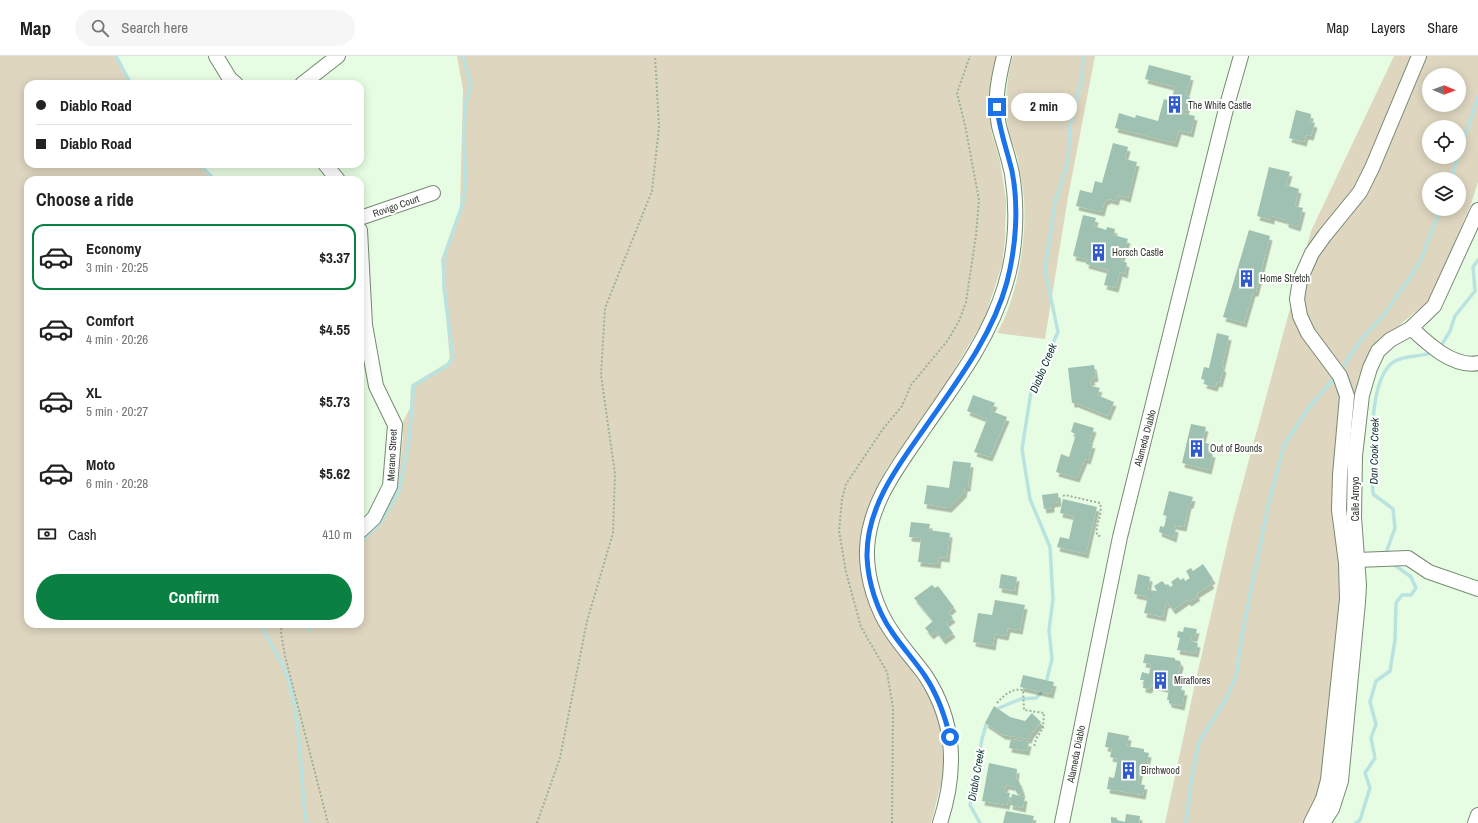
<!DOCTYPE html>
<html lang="en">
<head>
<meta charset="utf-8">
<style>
  :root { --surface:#fff; --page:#f6f6f6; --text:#222; --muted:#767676; --line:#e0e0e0; --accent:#0b8043 }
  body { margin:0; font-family:"Archivo Narrow",sans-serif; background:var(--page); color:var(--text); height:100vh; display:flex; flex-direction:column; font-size:15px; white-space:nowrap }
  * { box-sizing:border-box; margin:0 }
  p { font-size:13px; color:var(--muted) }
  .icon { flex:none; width:22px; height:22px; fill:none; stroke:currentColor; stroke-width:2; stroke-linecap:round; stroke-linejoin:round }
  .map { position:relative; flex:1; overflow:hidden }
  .panel { position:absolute; left:24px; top:120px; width:340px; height:452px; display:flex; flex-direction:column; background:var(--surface); border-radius:12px; box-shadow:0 2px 10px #0003 }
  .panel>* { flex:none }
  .hud { position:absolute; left:24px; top:24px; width:340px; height:88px; border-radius:12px; box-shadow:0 2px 10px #0003; display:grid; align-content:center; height:88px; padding:0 12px; background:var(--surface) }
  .needle { width:26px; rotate:91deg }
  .tools { position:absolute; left:1422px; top:12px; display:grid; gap:8px }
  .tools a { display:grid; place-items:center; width:44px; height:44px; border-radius:50%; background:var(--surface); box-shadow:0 2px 10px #0003; font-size:20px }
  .end { position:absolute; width:18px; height:18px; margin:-9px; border:5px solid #1a73e8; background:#fff; box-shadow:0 0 0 2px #fff }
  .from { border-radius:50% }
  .bubble { position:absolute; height:28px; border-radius:14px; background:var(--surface); box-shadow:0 2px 10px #0003; font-size:13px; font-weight:700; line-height:28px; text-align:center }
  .hud b { display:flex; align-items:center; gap:14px; height:38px; font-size:15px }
  .hud b+b { border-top:1px solid var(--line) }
  .hud i { width:10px; height:10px; background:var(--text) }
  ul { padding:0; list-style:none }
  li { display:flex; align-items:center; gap:12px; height:66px; margin:0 8px 6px; padding:0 4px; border:2px solid transparent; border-radius:12px }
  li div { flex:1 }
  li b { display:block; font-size:15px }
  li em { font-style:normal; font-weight:700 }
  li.active { border-color:var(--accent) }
  li>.icon { width:36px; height:36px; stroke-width:1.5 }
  h2 { padding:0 12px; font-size:18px; line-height:48px }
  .pay { display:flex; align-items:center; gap:10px; height:44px; padding:0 12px; font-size:15px }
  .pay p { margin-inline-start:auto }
  .action { display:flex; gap:8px; margin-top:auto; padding:8px 12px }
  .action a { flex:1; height:46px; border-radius:24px; background:var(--accent); color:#fff; font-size:16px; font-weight:700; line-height:46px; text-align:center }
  header { display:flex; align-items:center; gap:24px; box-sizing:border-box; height:56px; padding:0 20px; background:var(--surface); border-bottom:1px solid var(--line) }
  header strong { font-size:19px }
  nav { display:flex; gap:22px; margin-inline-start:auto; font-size:14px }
  .search { width:280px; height:36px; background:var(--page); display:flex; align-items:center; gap:10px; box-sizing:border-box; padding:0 14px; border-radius:22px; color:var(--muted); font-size:15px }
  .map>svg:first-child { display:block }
</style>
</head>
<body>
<header>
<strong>Map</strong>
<div class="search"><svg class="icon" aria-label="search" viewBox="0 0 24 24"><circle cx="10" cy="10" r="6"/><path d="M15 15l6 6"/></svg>Search here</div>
<nav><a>Map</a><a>Layers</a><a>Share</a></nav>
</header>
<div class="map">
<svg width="1478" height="767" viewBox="0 0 1478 767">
  <defs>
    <filter id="shadow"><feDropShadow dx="2.5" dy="4.5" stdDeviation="0" flood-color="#0004"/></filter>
  </defs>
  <rect width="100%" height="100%" fill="#e7fde3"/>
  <!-- green -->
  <g fill="#ded6bf" fill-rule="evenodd">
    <path d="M0 0H114L132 28H28V108H197L218 124H28V568H360V482L381 460 398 429 403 380 402 368 410 352 411 329 450 305 441 204 460 151 463 34 457 0H998L991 22 989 46 992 78 1000 105 1006 144 1005 184 1002 209 984 264 943 332 887 412 870 447 862 474 860 507 865 535 874 560 931 643 941 673 944 716 931 767H0Z"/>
    <path d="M1013 0H1095L1068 141 1045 283 997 277C1017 243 1027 183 1024 144 1023 131 1020 118 1018 105 1016 94 1010 84 1008 73 1005 51 1006 21 1013 0Z"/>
    <path d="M1394 0H1478V126L1471 148 1430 244 1402 267 1376 293 1360 319 1352 353 1346 448 1347 476 1320 767H1165L1194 632 1233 463 1311 175ZM1429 19H1459V49H1429ZM1429 71H1459V101H1429ZM1429 123H1459V153H1429Z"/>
  </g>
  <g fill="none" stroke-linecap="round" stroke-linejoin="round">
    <!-- stream -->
    <g stroke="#b9e3e0" stroke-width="3.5">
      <path d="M116 0 131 28"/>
      <path d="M1459 99 1478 41"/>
      <path d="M199 108 215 124"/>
      <path d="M1451 123 1458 101"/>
      <path d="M1441 290 1450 275 1455 260 1475 235 1473 211 1478 204"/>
      <path d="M1340 315 1360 285 1386 256 1415 214 1423 199 1440 153"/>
      <path d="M360 487 381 466 399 435 409 384 414 329 447 310 453 301 444 232V207L445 198 462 150 466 129 464 83 465 51 471 29 463 0"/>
      <path d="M1389 499 1387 494 1395 472 1393 453 1373 438C1372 408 1366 321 1395 305 1406 299 1422 301 1434 296"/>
      <path d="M262 568C268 588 283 604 288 623 301 667 300 713 305 758L307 767"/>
      <path d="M308 568 309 574"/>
      <path d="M1047 623 1052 603 1049 574 1053 543 1050 491 1030 443 1022 393 1031 336 1058 276 1045 214 1055 146 1068 105 1070 70 1082 21 1083 0"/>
      <path d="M999 652 1021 643 1036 642 1041 637"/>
      <path d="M980 767 970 749 982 683 986 669"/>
      <path d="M1186 767 1192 720 1199 686 1227 641 1236 621 1242 578 1268 451 1284 389 1307 354 1336 320"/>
      <path d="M1356 767 1360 764 1370 732 1365 717 1375 702 1371 682 1376 668 1370 646 1376 625 1390 615 1395 584 1396 547 1402 539H1411L1416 532 1411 521 1392 507"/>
    </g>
  </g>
  <!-- building -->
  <g fill="#9fc1b1" filter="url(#shadow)">
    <path d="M1149 9 1191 20 1186 40 1190 41 1186 55 1183 54 1182 57 1195 60 1191 77 1179 74 1175 87 1115 72 1119 57 1135 62 1136 59 1158 65 1164 43 1171 45 1175 31 1145 23Z"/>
    <path d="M1296 54 1311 58 1310 66 1315 67 1311 80 1306 79 1304 86 1289 82Z"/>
    <path d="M1113 87 1128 91 1125 103 1137 106 1128 142 1118 139 1116 145 1109 143 1105 145 1102 156 1076 150 1080 134 1092 137 1095 125 1102 127Z"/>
    <path d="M1269 111 1290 116 1286 129 1299 133 1295 150 1303 152 1298 171 1286 167V164L1272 160V164L1257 160Z"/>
    <path d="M1083 159 1096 162 1094 170 1106 174 1107 171 1115 173 1114 179 1128 183 1121 204 1127 207 1125 218 1120 216 1116 232 1104 229 1108 214 1086 208 1087 203 1073 200Z"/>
    <path d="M1249 174 1270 180 1256 236H1253L1244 267 1223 261Z"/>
    <path d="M1217 277 1229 280 1222 311 1224 312 1220 327 1217 326 1215 331 1204 328 1205 324 1201 323 1204 311 1209 312Z"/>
    <path d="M1094 309 1096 321 1092 322 1093 325H1090L1091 330 1100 332 1097 339 1114 346 1108 360 1076 347H1072L1068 312Z"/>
    <path d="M973 339 995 347 991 355 1007 361 990 401 974 396 987 363 967 355Z"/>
    <path d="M1074 366 1094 372 1089 387 1093 388 1088 404 1085 403 1077 422 1056 416 1061 398 1069 401 1076 378 1071 376Z"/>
    <path d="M1191 368 1206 371 1202 386 1210 388 1208 396 1213 397 1209 414 1182 407Z"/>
    <path d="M953 405 971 407 968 431H965L964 437 949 452 924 448 927 429 949 432Z"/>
    <path d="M1169 435 1193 441 1191 448H1189L1184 471 1173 469V471L1176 472 1174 482 1159 476 1160 470 1164 471 1167 460 1163 459Z"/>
    <path d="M1058 437 1059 446 1052 447V452L1044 453 1042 439Z"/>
    <path d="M1063 443 1097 451 1086 498 1057 491 1060 481 1069 483 1074 460 1060 457Z"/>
    <path d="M911 466 930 468 929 474 950 477 947 502 939 501 938 508 918 506 921 482 909 481Z"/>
    <path d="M1203 508 1213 523 1210 525 1212 528 1196 538 1198 540 1189 546 1187 544 1173 554 1168 547 1166 548 1163 561 1144 557 1148 541 1134 538 1138 518 1150 521 1148 534 1157 535 1154 530 1162 525 1166 529 1168 528 1170 531 1173 529 1171 526 1178 521 1180 524 1184 522 1185 525 1190 522 1186 515 1191 512 1193 515Z"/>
    <path d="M1001 518 1017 521 1015 535 999 532Z"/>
    <path d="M932 529 935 532 938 530 954 551 948 556 953 562 946 567 953 577 943 584 936 575 931 579 925 572 933 565 914 542Z"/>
    <path d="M995 544 1025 549 1020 574 1008 572 1006 580 995 578 993 590 973 586 978 557 992 559Z"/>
    <path d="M1184 571 1197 573 1195 581H1192L1191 585 1198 587 1196 597 1177 594 1180 582 1177 581 1178 575 1183 576Z"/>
    <path d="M1145 598 1175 602V604L1180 605 1181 608 1177 623H1180L1178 629 1182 630 1181 634 1185 635 1182 650 1169 647V644H1167L1169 633 1152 629 1149 633 1143 632 1144 624H1140L1142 616 1149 618 1151 608 1143 607Z"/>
    <path d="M1023 619 1054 626 1051 638 1020 631Z"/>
    <path d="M994 650 1010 661 1025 665 1032 657 1041 666 1031 678 1029 683 1003 679 985 667Z"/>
    <path d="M1108 676 1129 680 1127 690 1144 693V696L1149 697 1147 707 1142 706 1138 728 1145 729 1143 739 1107 733 1109 721 1114 722 1118 703 1110 701 1112 692 1105 691Z"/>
    <path d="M1011 683 1029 686 1027 695 1009 692Z"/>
    <path d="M989 707 1017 713 1016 723 1019 725 1023 737 1017 738 1015 731 1006 729 1004 736 1010 737 1007 749 982 745Z"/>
    <path d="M1012 738 1025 741 1023 752 1010 749Z"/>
    <path d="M1006 755 1034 760 1032 767H1003Z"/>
    <path d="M1126 758 1140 760 1139 767H1112L1111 766V761L1117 762V764L1125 766Z"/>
  </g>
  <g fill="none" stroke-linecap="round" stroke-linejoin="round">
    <defs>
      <g id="minor">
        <path d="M216 0 230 23 236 28"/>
        <path d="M302 28 338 0"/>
        <path d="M325 108 338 124"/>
        <path d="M360 162 433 137"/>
        <path d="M360 174 365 269 376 330 395 369 390 430 374 462 360 475"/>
        <path d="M1411 272C1427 287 1453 312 1478 307"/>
        <path d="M1357 504 1408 502 1429 516 1478 533"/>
        <path d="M940 767C957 715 956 666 925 619 914 604 902 591 892 576 876 553 866 521 867 493 869 446 900 408 925 371 956 326 989 283 1005 230 1016 196 1018 154 1012 118 1009 102 1003 86 999 70 994 45 998 24 1004 0"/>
        <path d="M1062 767 1120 481 1227 49 1241 0"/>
        <path d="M1311 767 1323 743 1328 724 1347 543 1346 507 1339 454 1340 419 1347 340 1340 320 1308 277 1300 260 1297 243 1300 224 1312 197 1325 179 1360 136 1372 112 1419 0"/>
        <path d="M1323 767 1332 753 1341 725 1358 546 1359 529 1354 461 1355 400 1362 339 1370 312 1378 295 1390 284 1410 273 1434 250 1478 154"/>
        <path d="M1475 767 1478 759"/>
      </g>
    </defs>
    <!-- minor casing -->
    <use href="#minor" stroke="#768a72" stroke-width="16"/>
    <!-- path -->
    <g stroke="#9fb09c" stroke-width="2" stroke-dasharray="2 2" stroke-linecap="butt">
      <path d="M1063 440 1065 439 1100 447C1103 459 1095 468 1097 479L1102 481"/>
      <path d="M282 568 281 577 285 600 328 767"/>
      <path d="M997 647C1004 639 1012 632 1023 634L1024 654 1044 657 1043 672 1036 683 1034 691"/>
      <path d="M537 767 560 702 587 565 613 477 615 418 601 319 605 252 652 135 659 71 655 0"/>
      <path d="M892 767 893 652 887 616 861 571 846 516 839 475 842 443 846 428 883 373 902 350 911 329 948 284 959 265 966 246 976 179 979 144 965 69 957 37 970 0"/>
    </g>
    <!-- minor -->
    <use href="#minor" stroke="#fff" stroke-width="14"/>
  </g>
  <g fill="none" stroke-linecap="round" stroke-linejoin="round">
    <!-- route -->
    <path stroke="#1a73e8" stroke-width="5" d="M950 681C945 660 937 638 925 620 915 605 902 591 892 576 877 555 868 526 867 501 866 452 897 411 924 373 956 327 992 281 1007 226 1016 191 1019 150 1012 115 1007 94 999 73 997 51"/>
  </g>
  <!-- icons -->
  <defs>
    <symbol id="building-bare" viewBox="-9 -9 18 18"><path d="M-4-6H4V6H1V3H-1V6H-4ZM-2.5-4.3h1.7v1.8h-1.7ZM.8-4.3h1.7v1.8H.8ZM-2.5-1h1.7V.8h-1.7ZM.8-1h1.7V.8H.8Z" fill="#315bcb" stroke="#fff" stroke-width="2.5" paint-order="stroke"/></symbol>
  </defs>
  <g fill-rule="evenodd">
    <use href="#building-bare" x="1162" y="36" width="25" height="25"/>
    <use href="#building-bare" x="1086" y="184" width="25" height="25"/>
    <use href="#building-bare" x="1234" y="210" width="25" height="25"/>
    <use href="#building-bare" x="1184" y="380" width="25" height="25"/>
    <use href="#building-bare" x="1148" y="612" width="25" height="25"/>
    <use href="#building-bare" x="1116" y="702" width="25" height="25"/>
  </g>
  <g text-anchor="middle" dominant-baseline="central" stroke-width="4" stroke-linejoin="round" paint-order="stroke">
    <!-- poi labels -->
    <g font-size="10" fill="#323a30" stroke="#fff" text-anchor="start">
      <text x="1188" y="49">The White Castle</text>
      <text x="1112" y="196">Horsch Castle</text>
      <text x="1260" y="222">Home Stretch</text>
      <text x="1210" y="392">Out of Bounds</text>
      <text x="1174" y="624">Miraflores</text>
      <text x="1141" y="714">Birchwood</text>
    </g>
    <!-- street labels -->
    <g font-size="10" fill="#323a30" stroke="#fff">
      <text transform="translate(396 150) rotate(-19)">Rovigo Court</text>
      <text transform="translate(1145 382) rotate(-75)">Alameda Diablo</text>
      <text transform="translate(392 399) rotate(-87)">Merano Street</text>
      <text transform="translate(1355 443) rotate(-90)">Calle Arroyo</text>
      <text transform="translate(1076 698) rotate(-79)">Alameda Diablo</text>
    </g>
    <!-- water labels -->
    <g font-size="11" font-style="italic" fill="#05302e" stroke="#fff">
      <text transform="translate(1043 312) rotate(-67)">Diablo Creek</text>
      <text transform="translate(1374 395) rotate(-89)">Dan Cook Creek</text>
      <text transform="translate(976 719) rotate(-80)">Diablo Creek</text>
    </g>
  </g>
</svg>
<div class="tools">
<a><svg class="needle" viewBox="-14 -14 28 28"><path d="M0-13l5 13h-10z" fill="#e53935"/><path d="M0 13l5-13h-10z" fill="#767676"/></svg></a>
<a><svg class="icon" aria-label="locate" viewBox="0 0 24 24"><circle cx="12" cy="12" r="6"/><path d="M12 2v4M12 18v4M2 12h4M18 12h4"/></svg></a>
<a><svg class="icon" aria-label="layers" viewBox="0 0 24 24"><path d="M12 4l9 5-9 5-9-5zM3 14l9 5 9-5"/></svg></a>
</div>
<i class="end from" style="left:950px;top:681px"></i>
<i class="end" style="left:997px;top:51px"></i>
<div class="bubble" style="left:1011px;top:37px;width:66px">2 min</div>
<div class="hud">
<b><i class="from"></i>Diablo Road</b>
<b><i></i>Diablo Road</b>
</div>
<section class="panel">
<h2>Choose a ride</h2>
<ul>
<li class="active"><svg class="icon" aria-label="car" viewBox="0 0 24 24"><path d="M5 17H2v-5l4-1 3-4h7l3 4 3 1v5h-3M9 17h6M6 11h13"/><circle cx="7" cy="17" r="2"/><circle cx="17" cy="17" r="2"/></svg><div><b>Economy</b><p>3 min · 20:25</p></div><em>$3.37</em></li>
<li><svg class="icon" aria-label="car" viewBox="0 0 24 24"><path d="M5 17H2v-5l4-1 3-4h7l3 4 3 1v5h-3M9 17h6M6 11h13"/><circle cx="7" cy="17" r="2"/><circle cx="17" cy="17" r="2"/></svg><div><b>Comfort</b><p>4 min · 20:26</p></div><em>$4.55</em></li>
<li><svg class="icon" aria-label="car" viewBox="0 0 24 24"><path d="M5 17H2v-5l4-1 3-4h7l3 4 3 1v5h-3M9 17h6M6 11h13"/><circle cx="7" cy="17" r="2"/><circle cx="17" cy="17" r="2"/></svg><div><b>XL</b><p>5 min · 20:27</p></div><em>$5.73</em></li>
<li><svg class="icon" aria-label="car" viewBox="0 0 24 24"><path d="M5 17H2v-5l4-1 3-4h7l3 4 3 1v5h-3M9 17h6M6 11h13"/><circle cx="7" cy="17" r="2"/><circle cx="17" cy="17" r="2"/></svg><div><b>Moto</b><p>6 min · 20:28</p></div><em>$5.62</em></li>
</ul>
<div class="pay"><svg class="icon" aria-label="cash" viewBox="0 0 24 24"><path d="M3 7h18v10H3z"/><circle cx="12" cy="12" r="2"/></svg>Cash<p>410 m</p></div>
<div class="action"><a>Confirm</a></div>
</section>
</div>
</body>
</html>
